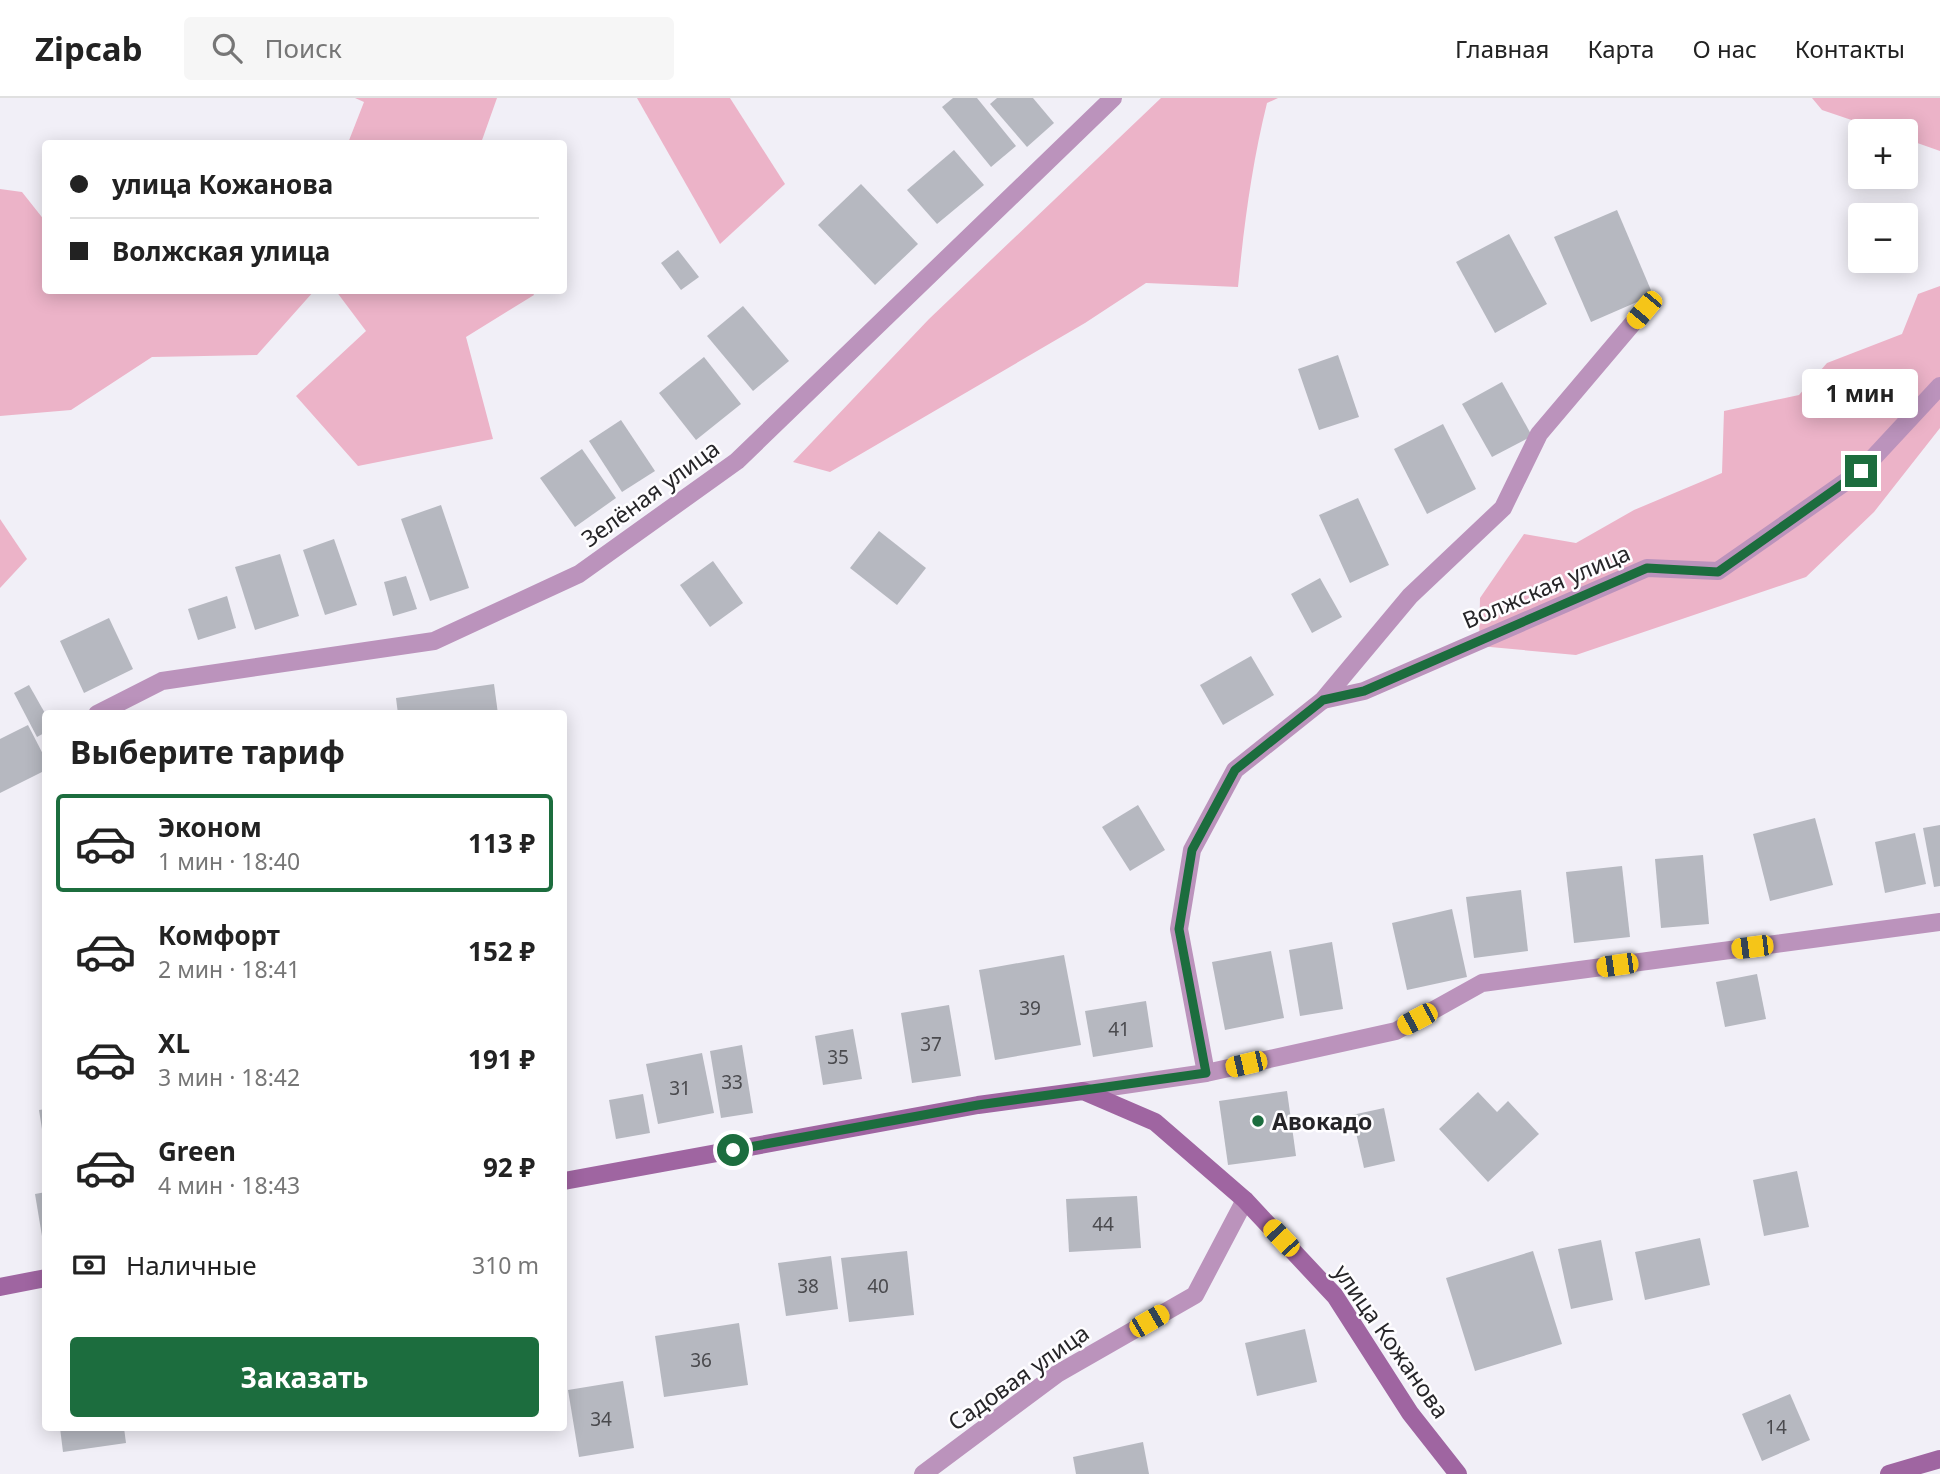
<!DOCTYPE html>
<html lang="ru">
<head>
<meta charset="utf-8">
<style>
  :root { --surface:#fff; --page:#f6f6f6; --text:#222; --muted:#767676; --line:#e0e0e0; --accent:#1c6d3e }
  body { margin:0; font-family:"Noto Sans",sans-serif; background:var(--page); color:var(--text); height:100vh; display:flex; flex-direction:column; font-size:26px; white-space:nowrap }
  * { box-sizing:border-box; margin:0 }
  p { font-size:23px; color:var(--muted) }
  .icon { flex:none; width:38px; height:38px; fill:none; stroke:currentColor; stroke-width:2; stroke-linecap:round; stroke-linejoin:round }
  .map { position:relative; flex:1; overflow:hidden }
  .sheet { position:absolute; left:42px; top:612px; width:525px; height:721px; display:flex; flex-direction:column; background:var(--surface); border-radius:7px; box-shadow:0 4px 18px #0003 }
  .sheet>* { flex:none }
  .banner { position:absolute; left:42px; top:42px; width:525px; height:154px; border-radius:7px; box-shadow:0 4px 18px #0003; display:grid; align-content:center; height:154px; padding:0 28px; background:var(--surface) }
  .controls { position:absolute; left:1848px; top:21px; display:grid; gap:14px }
  .controls a { display:grid; place-items:center; width:70px; height:70px; border-radius:7px; background:var(--surface); box-shadow:0 4px 18px #0003; font-size:35px }
  .end { position:absolute; width:32px; height:32px; margin:-16px; border:9px solid #1c6d3e; background:#fff; box-shadow:0 0 0 4px #fff }
  .from { border-radius:50% }
  .bubble { position:absolute; height:49px; border-radius:7px; background:var(--surface); box-shadow:0 4px 18px #0003; font-size:23px; font-weight:700; line-height:49px; text-align:center }
  .car { position:absolute; width:21px; height:42px; margin:-21px -10px; border-radius:9px; box-shadow:0 0 5px 2px #0007; background:linear-gradient(#f5c518 24%,#345 0 40%,#f5c518 0 76%,#345 0 86%,#f5c518 0) }
  .banner b { display:flex; align-items:center; gap:24px; height:66px; font-size:26px }
  .banner b+b { border-top:2px solid var(--line) }
  .banner i { width:18px; height:18px; background:var(--text) }
  ul { padding:0; list-style:none }
  li { display:flex; align-items:center; gap:21px; height:98px; margin:0 14px 10px; padding:0 14px; border:4px solid transparent; border-radius:7px }
  li div { flex:1 }
  li b { display:block; font-size:26px }
  li em { font-style:normal; font-weight:700 }
  li.current { border-color:var(--accent) }
  li>.icon { width:63px; height:63px; stroke-width:1.5 }
  h2 { padding:0 28px; font-size:32px; line-height:84px }
  .pay { display:flex; align-items:center; gap:18px; height:77px; padding:0 28px; font-size:26px }
  .pay p { margin-inline-start:auto }
  .action { display:flex; gap:14px; margin-top:auto; padding:14px 28px }
  .action a { flex:1; height:80px; border-radius:7px; background:var(--accent); color:#fff; font-size:28px; font-weight:700; line-height:80px; text-align:center }
  header { display:flex; align-items:center; gap:42px; box-sizing:border-box; height:98px; padding:0 35px; background:var(--surface); border-bottom:2px solid var(--line) }
  header strong { font-size:33px }
  nav { display:flex; gap:38px; margin-inline-start:auto; font-size:24px }
  .search { width:490px; height:63px; background:var(--page); display:flex; align-items:center; gap:18px; box-sizing:border-box; padding:0 24px; border-radius:7px; color:var(--muted); font-size:26px }
  .map>svg:first-child { display:block }
</style>
</head>
<body>
<header>
<strong>Zipcab</strong>
<div class="search"><svg class="icon" aria-label="search" viewBox="0 0 24 24"><circle cx="10" cy="10" r="6"/><path d="M15 15l6 6"/></svg>Поиск</div>
<nav><a>Главная</a><a>Карта</a><a>О нас</a><a>Контакты</a></nav>
</header>
<div class="map">
<svg width="1940" height="1376" viewBox="0 0 1940 1376">
  <rect width="100%" height="100%" fill="#f1eff7"/>
  <!-- green -->
  <g fill="#ecb3c8">
    <path d="M355 0H497L481 45H348L364 4Z"/>
    <path d="M637 0H730L785 86 720 146Z"/>
    <path d="M1161 0H1278L1267 5C1252 66 1244 126 1238 189L1146 185 1085 225 830 374 793 364 929 221Z"/>
    <path d="M1812 0H1940V53L1906 41V33H1884L1822 12Z"/>
    <path d="M0 91 22 94 45 123 46 192 314 193 257 257 152 259 71 312 0 318Z"/>
    <path d="M1940 188V330L1874 414 1806 479 1576 557 1479 548 1480 500 1524 436 1576 445 1634 412 1722 375 1724 313 1799 297 1827 265 1902 236 1918 196Z"/>
    <path d="M532 193 534 197 466 239 493 341 358 368 296 298 366 233 336 193Z"/>
    <path d="M0 421 27 461 0 490Z"/>
  </g>
  <!-- building -->
  <g fill="#b6b8c0">
    <path d="M953 0H977L1016 48 991 69 942 9Z"/>
    <path d="M997 0H1033L1054 25 1027 49 990 6Z"/>
    <path d="M954 52 984 87 937 126 907 92Z"/>
    <path d="M861 86 918 146 875 187 818 127Z"/>
    <path d="M1617 112 1653 197 1591 224 1554 139Z"/>
    <path d="M1509 136 1547 206 1495 235 1456 164Z"/>
    <path d="M678 152 699 179 681 192 661 165Z"/>
    <path d="M743 208 789 263 753 293 707 238Z"/>
    <path d="M1338 257 1359 319 1319 332 1298 271Z"/>
    <path d="M704 259 741 306 696 342 659 295Z"/>
    <path d="M1502 284 1532 338 1492 359 1462 306Z"/>
    <path d="M621 322 655 373 622 394 589 343Z"/>
    <path d="M1443 326 1476 391 1427 416 1394 351Z"/>
    <path d="M582 351 616 400 575 429 540 380Z"/>
    <path d="M1358 400 1389 467 1350 485 1319 417Z"/>
    <path d="M441 407 469 490 430 503 401 421Z"/>
    <path d="M879 433 926 470 897 507 850 470Z"/>
    <path d="M334 441 357 507 325 517 303 452Z"/>
    <path d="M280 456 299 518 255 532 235 469Z"/>
    <path d="M713 463 743 505 710 529 680 487Z"/>
    <path d="M406 478 417 511 393 518 384 484Z"/>
    <path d="M1320 480 1342 519 1312 535 1291 496Z"/>
    <path d="M227 498 236 530 198 542 188 511Z"/>
    <path d="M109 520 133 571 84 595 60 543Z"/>
    <path d="M1251 558 1274 597 1223 627 1200 587Z"/>
    <path d="M494 586 498 616H398L396 600Z"/>
    <path d="M29 587 46 617V634L37 639 14 595Z"/>
    <path d="M28 627 46 662V672L0 695V641Z"/>
    <path d="M1138 707 1165 752 1130 773 1102 729Z"/>
    <path d="M1815 720 1833 787 1770 803 1753 736Z"/>
    <path d="M1940 727V788L1934 789 1923 730Z"/>
    <path d="M1915 735 1926 786 1885 795 1875 744Z"/>
    <path d="M1703 757 1709 826 1661 830 1655 761Z"/>
    <path d="M1622 768 1630 839 1574 845 1566 774Z"/>
    <path d="M1521 792 1528 853 1474 860 1466 799Z"/>
    <path d="M1452 811 1467 879 1407 892 1392 825Z"/>
    <path d="M1332 844 1343 911 1300 918 1289 852Z"/>
    <path d="M1271 853 1284 920 1225 932 1212 864Z"/>
    <path d="M1064 857 1081 947 995 962 979 872Z"/>
    <path d="M1757 876 1766 921 1725 929 1716 884Z"/>
    <path d="M1146 903 1153 949 1093 959 1085 913Z"/>
    <path d="M949 907 961 978 912 985 901 915Z"/>
    <path d="M853 931 862 981 823 987 815 938Z"/>
    <path d="M742 947 753 1015 721 1020 710 953Z"/>
    <path d="M702 955 714 1015 658 1026 646 966Z"/>
    <path d="M1287 993 1296 1058 1228 1067 1219 1003Z"/>
    <path d="M1478 994 1497 1014 1508 1003 1539 1036 1488 1084 1439 1031Z"/>
    <path d="M643 996 650 1035 616 1041 609 1002Z"/>
    <path d="M1384 1010 1395 1063 1364 1070 1352 1017Z"/>
    <path d="M46 1011V1044H44L39 1012Z"/>
    <path d="M1797 1073 1809 1129 1764 1138 1753 1082Z"/>
    <path d="M46 1094V1150H44L35 1096Z"/>
    <path d="M1137 1098 1141 1150 1069 1154 1066 1101Z"/>
    <path d="M1700 1140 1710 1187 1645 1202 1635 1154Z"/>
    <path d="M1601 1142 1613 1202 1571 1211 1558 1151Z"/>
    <path d="M907 1153 914 1217 849 1224 841 1160Z"/>
    <path d="M1533 1153 1562 1246 1475 1273 1446 1180Z"/>
    <path d="M831 1158 838 1211 786 1218 778 1165Z"/>
    <path d="M739 1225 748 1287 664 1299 655 1238Z"/>
    <path d="M1305 1231 1317 1284 1257 1298 1245 1245Z"/>
    <path d="M623 1283 634 1350 579 1359 568 1292Z"/>
    <path d="M1790 1296 1810 1342 1762 1363 1742 1316Z"/>
    <path d="M60 1330H124L126 1345 63 1354Z"/>
    <path d="M1143 1344 1149 1376H1076L1073 1359Z"/>
  </g>
  <g fill="none" stroke-linecap="round" stroke-linejoin="round">
    <!-- street -->
    <g stroke="#bb93bc" stroke-width="18">
      <path d="M1323 602 1364 593 1647 470 1718 473 1861 373 1940 288"/>
      <path d="M97 616 162 583 434 543 579 476 737 363 1113 0"/>
      <path d="M1206 975 1179 831 1192 752 1235 672 1323 602 1410 498 1503 410 1539 336 1644 212"/>
      <path d="M1083 993 1206 975 1396 933 1482 885 1940 824"/>
      <path d="M923 1376 1057 1276 1195 1197 1245 1102"/>
    </g>
    <!-- secondary -->
    <g stroke="#9f65a1" stroke-width="18">
      <path d="M564 1083 978 1007 1083 993 1155 1024 1245 1102 1335 1198 1410 1315 1458 1376"/>
      <path d="M0 1189 46 1180"/>
      <path d="M1889 1376 1940 1361"/>
    </g>
  </g>
  <g fill="none" stroke-linecap="round" stroke-linejoin="round">
    <!-- route -->
    <path stroke="#1c6d3e" stroke-width="9" d="M733 1052 978 1007 1206 975 1179 831 1192 752 1235 672 1323 602 1364 593 1647 470 1718 474 1861 373"/>
  </g>
  <!-- markers -->
  <circle fill="#1c6d3e" stroke="#fefdff" stroke-width="2.5" cx="1258" cy="1023" r="7"/>
  <g text-anchor="middle" dominant-baseline="central" stroke-width="5" stroke-linejoin="round" paint-order="stroke">
    <!-- number labels -->
    <g font-size="19" fill="#4a4a4e">
      <text x="1030" y="910">39</text>
      <text x="1119" y="931">41</text>
      <text x="931" y="946">37</text>
      <text x="838" y="959">35</text>
      <text x="732" y="984">33</text>
      <text x="680" y="990">31</text>
      <text x="1103" y="1126">44</text>
      <text x="808" y="1188">38</text>
      <text x="878" y="1188">40</text>
      <text x="701" y="1262">36</text>
      <text x="601" y="1321">34</text>
      <text x="1776" y="1329">14</text>
    </g>
    <!-- street labels -->
    <g font-size="23" fill="#262528" stroke="#fefdff">
      <text transform="translate(650 395) rotate(-36)">Зелёная улица</text>
      <text transform="translate(1546 488) rotate(-23)">Волжская улица</text>
      <text transform="translate(1392 1243) rotate(55)">улица Кожанова</text>
      <text transform="translate(1018 1279) rotate(-35)">Садовая улица</text>
    </g>
    <!-- poi labels -->
    <g font-size="23" font-weight="bold" fill="#262528" stroke="#fefdff" text-anchor="start">
      <text x="1272" y="1023">Авокадо</text>
    </g>
  </g>
</svg>
<div class="controls">
<a>+</a>
<a>−</a>
</div>
<i class="end from" style="left:733px;top:1052px"></i>
<i class="end" style="left:1861px;top:373px"></i>
<div class="bubble" style="left:1802px;top:271px;width:116px">1 мин</div>
<i class="car" style="left:1644px;top:212px;rotate:220deg"></i>
<i class="car" style="left:1752px;top:849px;rotate:263deg"></i>
<i class="car" style="left:1617px;top:867px;rotate:262deg"></i>
<i class="car" style="left:1417px;top:921px;rotate:242deg"></i>
<i class="car" style="left:1246px;top:966px;rotate:257deg"></i>
<i class="car" style="left:1281px;top:1140px;rotate:317deg"></i>
<i class="car" style="left:1149px;top:1223px;rotate:60deg"></i>
<div class="banner">
<b><i class="from"></i>улица Кожанова</b>
<b><i></i>Волжская улица</b>
</div>
<section class="sheet">
<h2>Выберите тариф</h2>
<ul>
<li class="current"><svg class="icon" aria-label="car" viewBox="0 0 24 24"><path d="M5 17H2v-5l4-1 3-4h7l3 4 3 1v5h-3M9 17h6M6 11h13"/><circle cx="7" cy="17" r="2"/><circle cx="17" cy="17" r="2"/></svg><div><b>Эконом</b><p>1 мин · 18:40</p></div><em>113 ₽</em></li>
<li><svg class="icon" aria-label="car" viewBox="0 0 24 24"><path d="M5 17H2v-5l4-1 3-4h7l3 4 3 1v5h-3M9 17h6M6 11h13"/><circle cx="7" cy="17" r="2"/><circle cx="17" cy="17" r="2"/></svg><div><b>Комфорт</b><p>2 мин · 18:41</p></div><em>152 ₽</em></li>
<li><svg class="icon" aria-label="car" viewBox="0 0 24 24"><path d="M5 17H2v-5l4-1 3-4h7l3 4 3 1v5h-3M9 17h6M6 11h13"/><circle cx="7" cy="17" r="2"/><circle cx="17" cy="17" r="2"/></svg><div><b>XL</b><p>3 мин · 18:42</p></div><em>191 ₽</em></li>
<li><svg class="icon" aria-label="car" viewBox="0 0 24 24"><path d="M5 17H2v-5l4-1 3-4h7l3 4 3 1v5h-3M9 17h6M6 11h13"/><circle cx="7" cy="17" r="2"/><circle cx="17" cy="17" r="2"/></svg><div><b>Green</b><p>4 мин · 18:43</p></div><em>92 ₽</em></li>
</ul>
<div class="pay"><svg class="icon" aria-label="cash" viewBox="0 0 24 24"><path d="M3 7h18v10H3z"/><circle cx="12" cy="12" r="2"/></svg>Наличные<p>310 m</p></div>
<div class="action"><a>Заказать</a></div>
</section>
</div>
</body>
</html>
